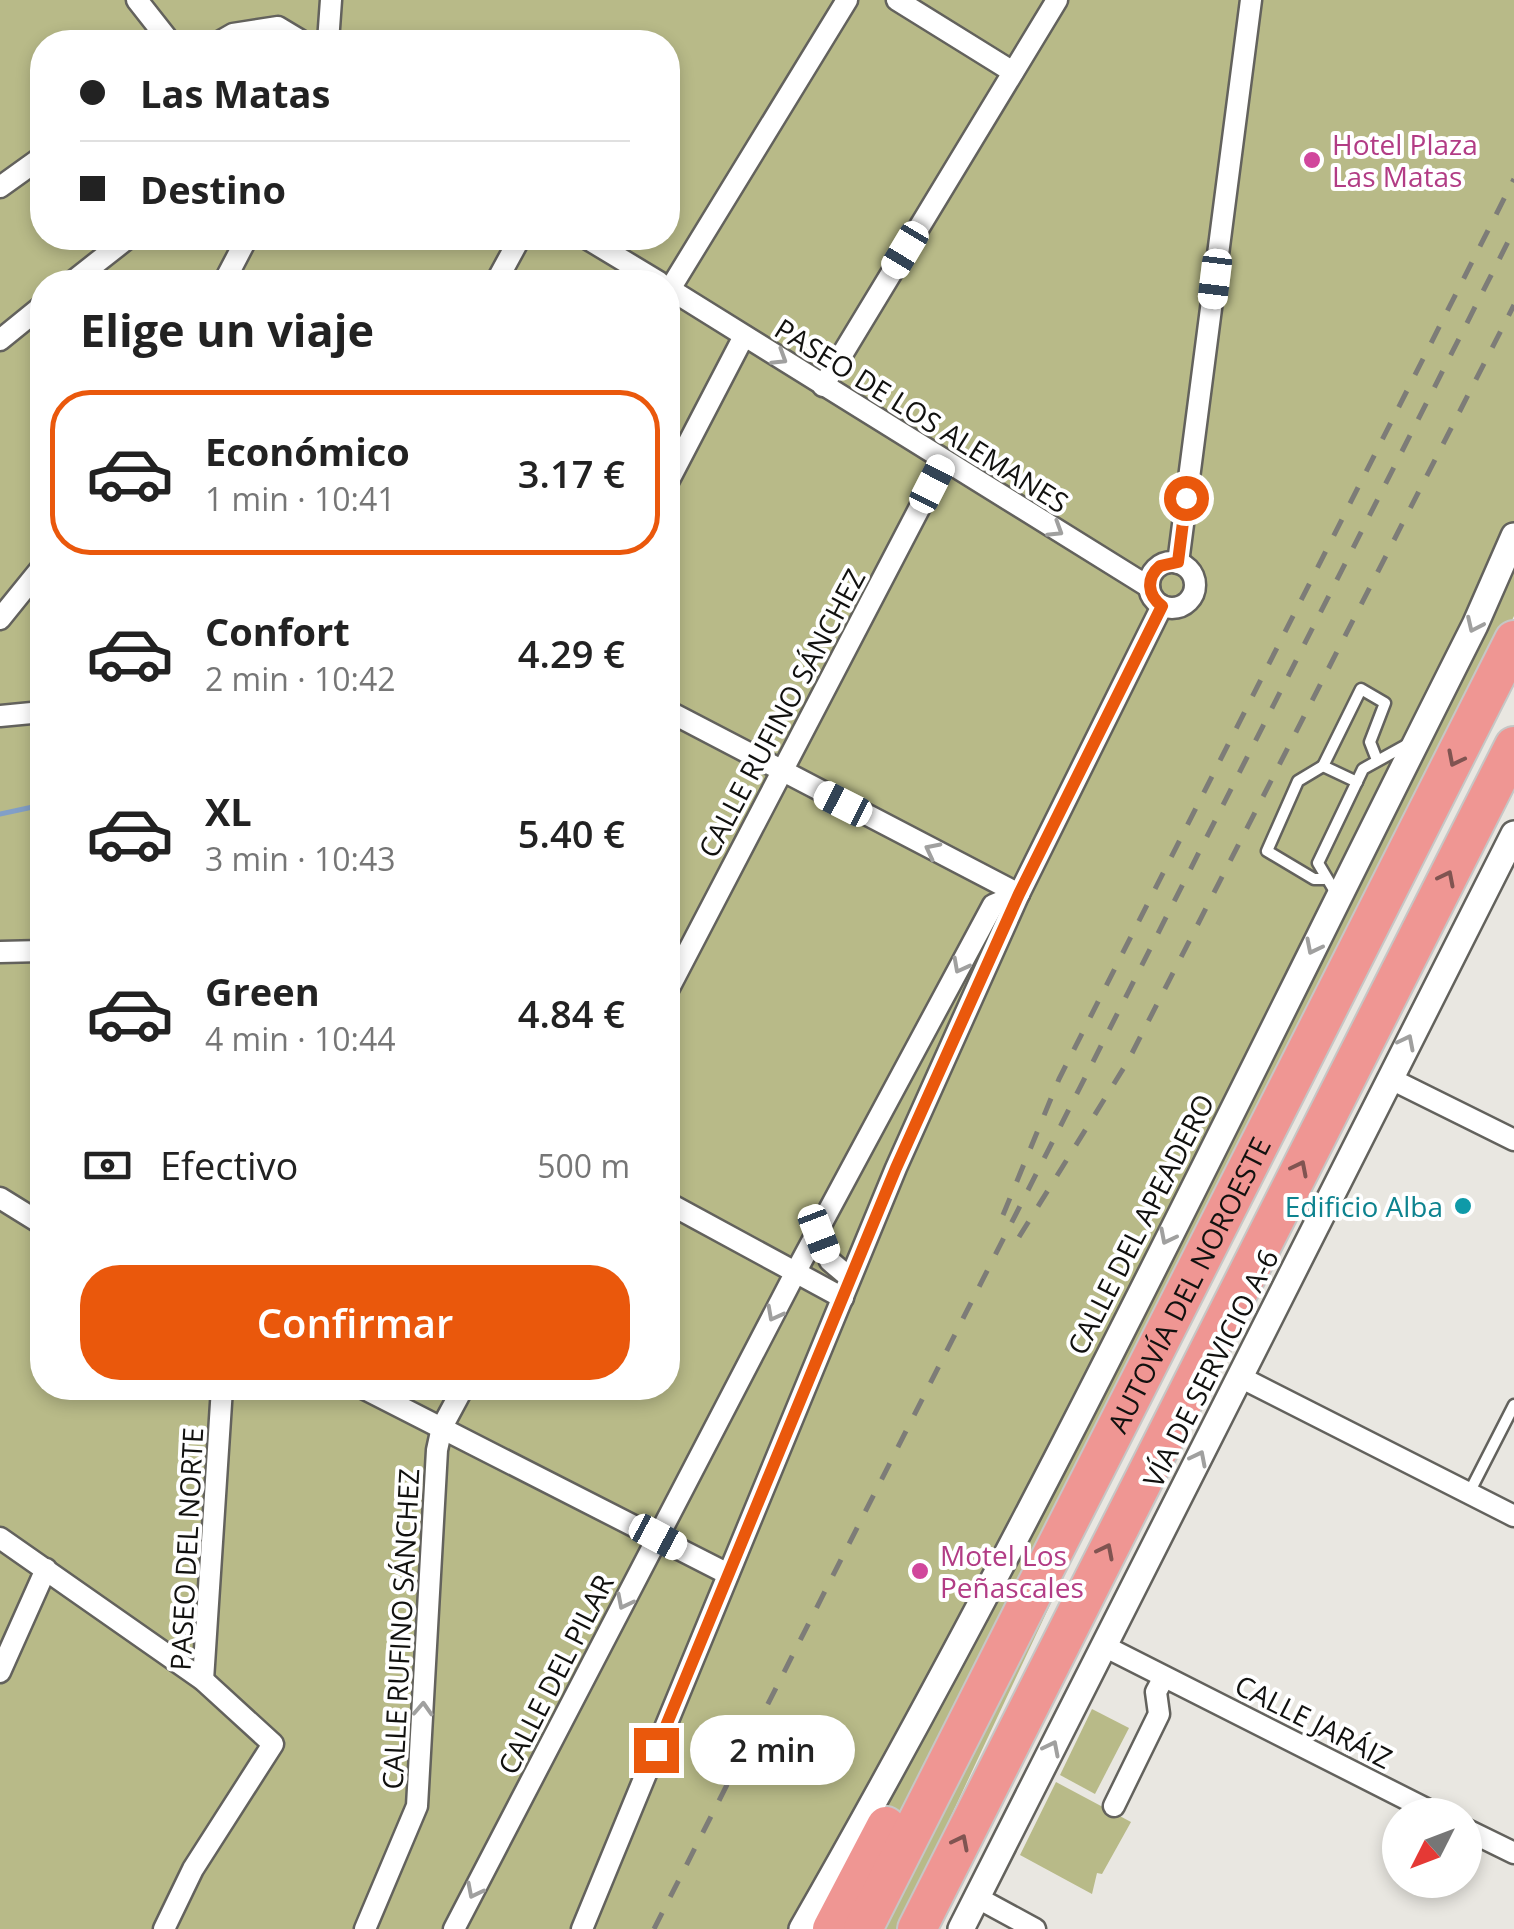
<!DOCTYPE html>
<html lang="es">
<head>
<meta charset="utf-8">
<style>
  :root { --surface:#fff; --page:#f2f2f2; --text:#222; --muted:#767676; --line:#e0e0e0; --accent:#ea580c }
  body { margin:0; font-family:"Open Sans",sans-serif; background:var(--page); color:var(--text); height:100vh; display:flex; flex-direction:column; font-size:38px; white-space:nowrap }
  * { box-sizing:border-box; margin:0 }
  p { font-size:32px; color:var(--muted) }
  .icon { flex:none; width:55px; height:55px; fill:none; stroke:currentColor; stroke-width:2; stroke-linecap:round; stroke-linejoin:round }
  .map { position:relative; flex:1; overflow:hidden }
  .panel { position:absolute; left:30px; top:270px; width:650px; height:1130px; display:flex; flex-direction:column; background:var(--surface); border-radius:40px; box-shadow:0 5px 15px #0003 }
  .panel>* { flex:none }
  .guide { position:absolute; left:30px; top:30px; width:650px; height:220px; border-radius:40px; box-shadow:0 5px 15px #0003; display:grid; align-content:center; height:220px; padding:0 50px; background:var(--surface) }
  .needle { width:65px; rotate:228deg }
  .tools { position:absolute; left:1382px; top:1798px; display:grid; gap:20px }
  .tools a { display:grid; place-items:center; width:100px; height:100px; border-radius:50%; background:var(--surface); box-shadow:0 5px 15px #0003; font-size:50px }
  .end { position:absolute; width:45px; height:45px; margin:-22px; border:12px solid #ea580c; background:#fff; box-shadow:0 0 0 5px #fff }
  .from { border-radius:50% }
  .bubble { position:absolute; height:70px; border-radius:35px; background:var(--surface); box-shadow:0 5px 15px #0003; font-size:32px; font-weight:600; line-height:70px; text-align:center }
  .car { position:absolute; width:30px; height:60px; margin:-30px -15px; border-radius:12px; box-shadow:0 0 8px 2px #0007; background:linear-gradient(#fff 24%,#345 0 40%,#fff 0 76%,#345 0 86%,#fff 0) }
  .guide b { display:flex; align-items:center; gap:35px; height:95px; font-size:38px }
  .guide b+b { border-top:2px solid var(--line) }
  .guide i { width:25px; height:25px; background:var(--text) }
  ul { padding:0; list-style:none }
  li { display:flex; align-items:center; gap:30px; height:165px; margin:0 20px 15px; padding:0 30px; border:5px solid transparent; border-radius:40px }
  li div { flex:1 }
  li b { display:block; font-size:38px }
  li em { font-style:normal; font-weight:600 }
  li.active { border-color:var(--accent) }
  li>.icon { width:90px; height:90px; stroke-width:1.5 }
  h2 { padding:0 50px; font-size:45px; line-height:120px }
  .pay { display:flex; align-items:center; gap:25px; height:110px; padding:0 50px; font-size:38px }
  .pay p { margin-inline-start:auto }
  .cta { display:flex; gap:20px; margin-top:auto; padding:20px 50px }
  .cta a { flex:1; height:115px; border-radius:40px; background:var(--accent); color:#fff; font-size:40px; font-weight:600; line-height:115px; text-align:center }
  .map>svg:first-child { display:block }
</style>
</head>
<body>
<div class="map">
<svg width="1514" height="1929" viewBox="0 0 1514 1929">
  <rect width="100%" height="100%" fill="#e9e7e1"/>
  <!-- green -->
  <g fill="#b8ba88" fill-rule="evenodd">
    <path d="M0 0H1514V616L898 1929H0ZM42 42H668V238H42ZM42 282H668V1388H42Z"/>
    <path d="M1092 1709 1129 1728 1095 1794 1060 1775Z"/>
    <path d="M1056 1782 1131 1822 1102 1874 1097 1873 1092 1894 1020 1855Z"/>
  </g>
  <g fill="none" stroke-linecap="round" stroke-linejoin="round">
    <!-- stream -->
    <path stroke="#829fc7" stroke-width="5" d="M0 814 42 805"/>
    <defs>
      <g id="service">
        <path d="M1323 766 1298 781 1267 851 1314 879H1324"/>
        <path d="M1357 782 1323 766 1361 689 1385 703 1370 742 1377 760"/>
        <path d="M1337 895 1318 863 1363 769 1408 744"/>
        <path d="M1469 1493 1514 1405"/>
      </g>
      <g id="minor">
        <path d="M137 0 170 42"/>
        <path d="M897 0 1013 72"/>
        <path d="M219 42 233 34 278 27 303 42"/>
        <path d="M328 42 331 0"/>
        <path d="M0 187 42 157"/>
        <path d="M586 238 659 282"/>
        <path d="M72 282 128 238"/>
        <path d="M224 282 247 238"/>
        <path d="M496 282 520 238"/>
        <path d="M668 288 1149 587"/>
        <path d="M670 289 847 0"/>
        <path d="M0 340 42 306"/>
        <path d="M823 386 1057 0"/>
        <path d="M668 482 744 336"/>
        <circle cx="1172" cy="585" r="23"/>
        <path d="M1178 563 1251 0"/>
        <path d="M0 619 42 567"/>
        <path d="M668 711 1019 894"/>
        <path d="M0 716 42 712"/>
        <path d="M0 952 42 951"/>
        <path d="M668 990 944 461"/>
        <path d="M1389 1078 1514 1140"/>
        <path d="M0 1198 42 1224"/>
        <path d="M668 1203 843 1298"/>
        <path d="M819 1234 830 1261 850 1278"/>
        <path d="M1240 1377 1514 1516"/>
        <path d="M363 1388 728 1574"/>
        <path d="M0 1538 203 1680 273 1744 193 1869 164 1929"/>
        <path d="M1104 1646 1438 1815"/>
        <path d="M0 1672 46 1569"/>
        <path d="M203 1680 222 1388"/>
        <path d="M1114 1806 1159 1714 1156 1692 1164 1677"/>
        <path d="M1465 1829 1514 1853"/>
        <path d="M976 1897 1035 1929"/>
        <path d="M365 1929 417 1806 437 1450 442 1427 463 1388"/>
        <path d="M454 1929 801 1262 993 905 1019 894"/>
        <path d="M582 1929 896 1168 1019 894 1162 606"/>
      </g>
      <g id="tertiary">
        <path d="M802 1929C1045 1505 1255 1061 1475 625L1514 536"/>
        <path d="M961 1929 1514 834"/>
      </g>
      <g id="motorway">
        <path d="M832 1929 886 1826"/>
        <path id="s1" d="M863 1929 1514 640"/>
        <path d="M917 1929 1514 746"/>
      </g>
    </defs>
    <!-- service casing -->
    <use href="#service" stroke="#63625d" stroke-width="15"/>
    <!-- minor casing -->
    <use href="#minor" stroke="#63625d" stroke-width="25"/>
    <!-- tertiary casing -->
    <use href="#tertiary" stroke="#63625d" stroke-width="30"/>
    <!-- motorway casing -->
    <use href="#motorway" stroke="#c6c6c5" stroke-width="42"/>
    <!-- service -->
    <use href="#service" stroke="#fff" stroke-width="10"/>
    <!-- minor -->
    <use href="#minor" stroke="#fff" stroke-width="20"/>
    <!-- tertiary -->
    <use href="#tertiary" stroke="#fff" stroke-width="25"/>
    <!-- motorway -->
    <use href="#motorway" stroke="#ef9693" stroke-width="38"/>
    <!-- rail -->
    <g stroke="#7d7c78" stroke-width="5" stroke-dasharray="18 18" stroke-linecap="butt">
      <path d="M1003 1215 1059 1079 1514 179"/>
      <path d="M1019 1237 1128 1061 1514 305"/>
      <path d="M654 1929 1514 230"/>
    </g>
  </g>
  <!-- one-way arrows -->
  <defs><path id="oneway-chevron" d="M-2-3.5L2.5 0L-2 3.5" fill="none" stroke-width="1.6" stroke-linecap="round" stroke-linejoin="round" transform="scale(2.5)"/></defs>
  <g stroke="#a0a09f">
    <use href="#oneway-chevron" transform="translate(780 358) rotate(32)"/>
    <use href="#oneway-chevron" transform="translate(1056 530) rotate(32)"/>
    <use href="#oneway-chevron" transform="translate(1474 625) rotate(115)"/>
    <use href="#oneway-chevron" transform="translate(932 850) rotate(-153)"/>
    <use href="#oneway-chevron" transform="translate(1313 947) rotate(117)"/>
    <use href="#oneway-chevron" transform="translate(960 966) rotate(118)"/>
    <use href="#oneway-chevron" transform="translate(1407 1042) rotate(-63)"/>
    <use href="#oneway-chevron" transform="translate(1167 1237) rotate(117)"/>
    <use href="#oneway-chevron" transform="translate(774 1314) rotate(118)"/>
    <use href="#oneway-chevron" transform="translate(1199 1458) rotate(-63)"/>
    <use href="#oneway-chevron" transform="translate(624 1602) rotate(117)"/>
    <use href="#oneway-chevron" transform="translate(423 1709) rotate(-87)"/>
    <use href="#oneway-chevron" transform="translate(1052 1748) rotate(-63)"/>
    <use href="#oneway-chevron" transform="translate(474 1891) rotate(117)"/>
  </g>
  <g stroke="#805451">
    <use href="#oneway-chevron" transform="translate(1455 759) rotate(117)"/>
    <use href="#oneway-chevron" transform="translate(1447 878) rotate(-63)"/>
    <use href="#oneway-chevron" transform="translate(1300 1168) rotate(-63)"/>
    <use href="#oneway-chevron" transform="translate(1106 1551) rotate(-63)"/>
    <use href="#oneway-chevron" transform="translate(961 1842) rotate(-63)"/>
  </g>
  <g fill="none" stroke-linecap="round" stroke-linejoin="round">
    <!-- route -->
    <path stroke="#ea580c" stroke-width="12" d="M656 1750 896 1168 1019 894 1162 606C1147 595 1146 578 1160 566L1178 562 1186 498"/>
  </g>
  <!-- markers -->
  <g fill="#d1479c" stroke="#fff" stroke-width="4">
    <circle cx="1312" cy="160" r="10"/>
    <circle cx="920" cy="1571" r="10"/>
  </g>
  <circle fill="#0f9aa8" stroke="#fff" stroke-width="4" cx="1463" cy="1206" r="10"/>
  <g text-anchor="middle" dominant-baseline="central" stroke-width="8" stroke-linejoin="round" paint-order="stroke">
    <!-- hotel labels -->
    <g font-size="28" fill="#b23c85" stroke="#fff" text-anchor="start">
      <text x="1332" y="144">Hotel Plaza<tspan x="1332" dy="32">Las Matas</tspan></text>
      <text x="940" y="1555">Motel Los<tspan x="940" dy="32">Peñascales</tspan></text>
    </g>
    <!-- street labels -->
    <g font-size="28" fill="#11110f" stroke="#fff">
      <text transform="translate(922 415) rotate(32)">PASEO DE LOS ALEMANES</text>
      <text transform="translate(781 713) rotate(-62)">CALLE RUFINO SÁNCHEZ</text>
      <text transform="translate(1140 1224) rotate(-63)">CALLE DEL APEADERO</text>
      <text stroke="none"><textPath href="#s1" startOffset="722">AUTOVÍA DEL NOROESTE</textPath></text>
      <text transform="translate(1210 1368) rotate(-63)">VÍA DE SERVICIO A-6</text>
      <text transform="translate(186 1549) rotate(-87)">PASEO DEL NORTE</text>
      <text transform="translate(400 1629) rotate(-87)">CALLE RUFINO SÁNCHEZ</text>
      <text transform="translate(555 1674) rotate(-63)">CALLE DEL PILAR</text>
      <text transform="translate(1314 1721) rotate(27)">CALLE JARÁIZ</text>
    </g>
    <!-- culture labels -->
    <g font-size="28" fill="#0d838f" stroke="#fff" text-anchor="end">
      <text x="1443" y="1206">Edificio Alba</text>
    </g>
  </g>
</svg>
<div class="tools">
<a><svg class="needle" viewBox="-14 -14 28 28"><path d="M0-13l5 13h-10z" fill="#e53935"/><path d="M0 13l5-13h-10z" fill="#767676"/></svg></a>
</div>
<i class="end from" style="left:1186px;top:498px"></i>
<i class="end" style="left:656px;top:1750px"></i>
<div class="bubble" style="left:690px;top:1715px;width:165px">2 min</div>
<i class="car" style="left:905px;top:250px;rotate:211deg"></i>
<i class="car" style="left:1215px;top:279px;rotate:187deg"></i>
<i class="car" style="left:932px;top:484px;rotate:27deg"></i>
<i class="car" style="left:843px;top:804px;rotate:297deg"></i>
<i class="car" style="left:819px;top:1234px;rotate:159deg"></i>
<i class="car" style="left:658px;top:1537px;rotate:118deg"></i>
<div class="guide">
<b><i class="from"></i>Las Matas</b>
<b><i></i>Destino</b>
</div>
<section class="panel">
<h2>Elige un viaje</h2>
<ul>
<li class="active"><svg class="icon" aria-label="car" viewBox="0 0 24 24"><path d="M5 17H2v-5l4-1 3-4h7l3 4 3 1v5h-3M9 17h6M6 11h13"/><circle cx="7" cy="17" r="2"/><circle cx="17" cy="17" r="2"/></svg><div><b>Económico</b><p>1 min · 10:41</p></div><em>3.17 €</em></li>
<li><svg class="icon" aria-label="car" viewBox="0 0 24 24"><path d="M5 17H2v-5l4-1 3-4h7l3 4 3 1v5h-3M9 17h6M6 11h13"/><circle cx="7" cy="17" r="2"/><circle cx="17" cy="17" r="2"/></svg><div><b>Confort</b><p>2 min · 10:42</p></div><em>4.29 €</em></li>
<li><svg class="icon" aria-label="car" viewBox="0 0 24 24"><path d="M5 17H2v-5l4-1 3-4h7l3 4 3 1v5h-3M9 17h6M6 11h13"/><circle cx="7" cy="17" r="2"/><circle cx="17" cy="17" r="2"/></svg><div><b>XL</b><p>3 min · 10:43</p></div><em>5.40 €</em></li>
<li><svg class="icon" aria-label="car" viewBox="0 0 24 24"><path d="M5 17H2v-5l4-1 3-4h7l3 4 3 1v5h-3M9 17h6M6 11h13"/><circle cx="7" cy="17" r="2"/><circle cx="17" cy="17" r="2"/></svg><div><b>Green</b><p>4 min · 10:44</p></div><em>4.84 €</em></li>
</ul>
<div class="pay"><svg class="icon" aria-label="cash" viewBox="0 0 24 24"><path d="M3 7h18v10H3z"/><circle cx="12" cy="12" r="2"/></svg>Efectivo<p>500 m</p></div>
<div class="cta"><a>Confirmar</a></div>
</section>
</div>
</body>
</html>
